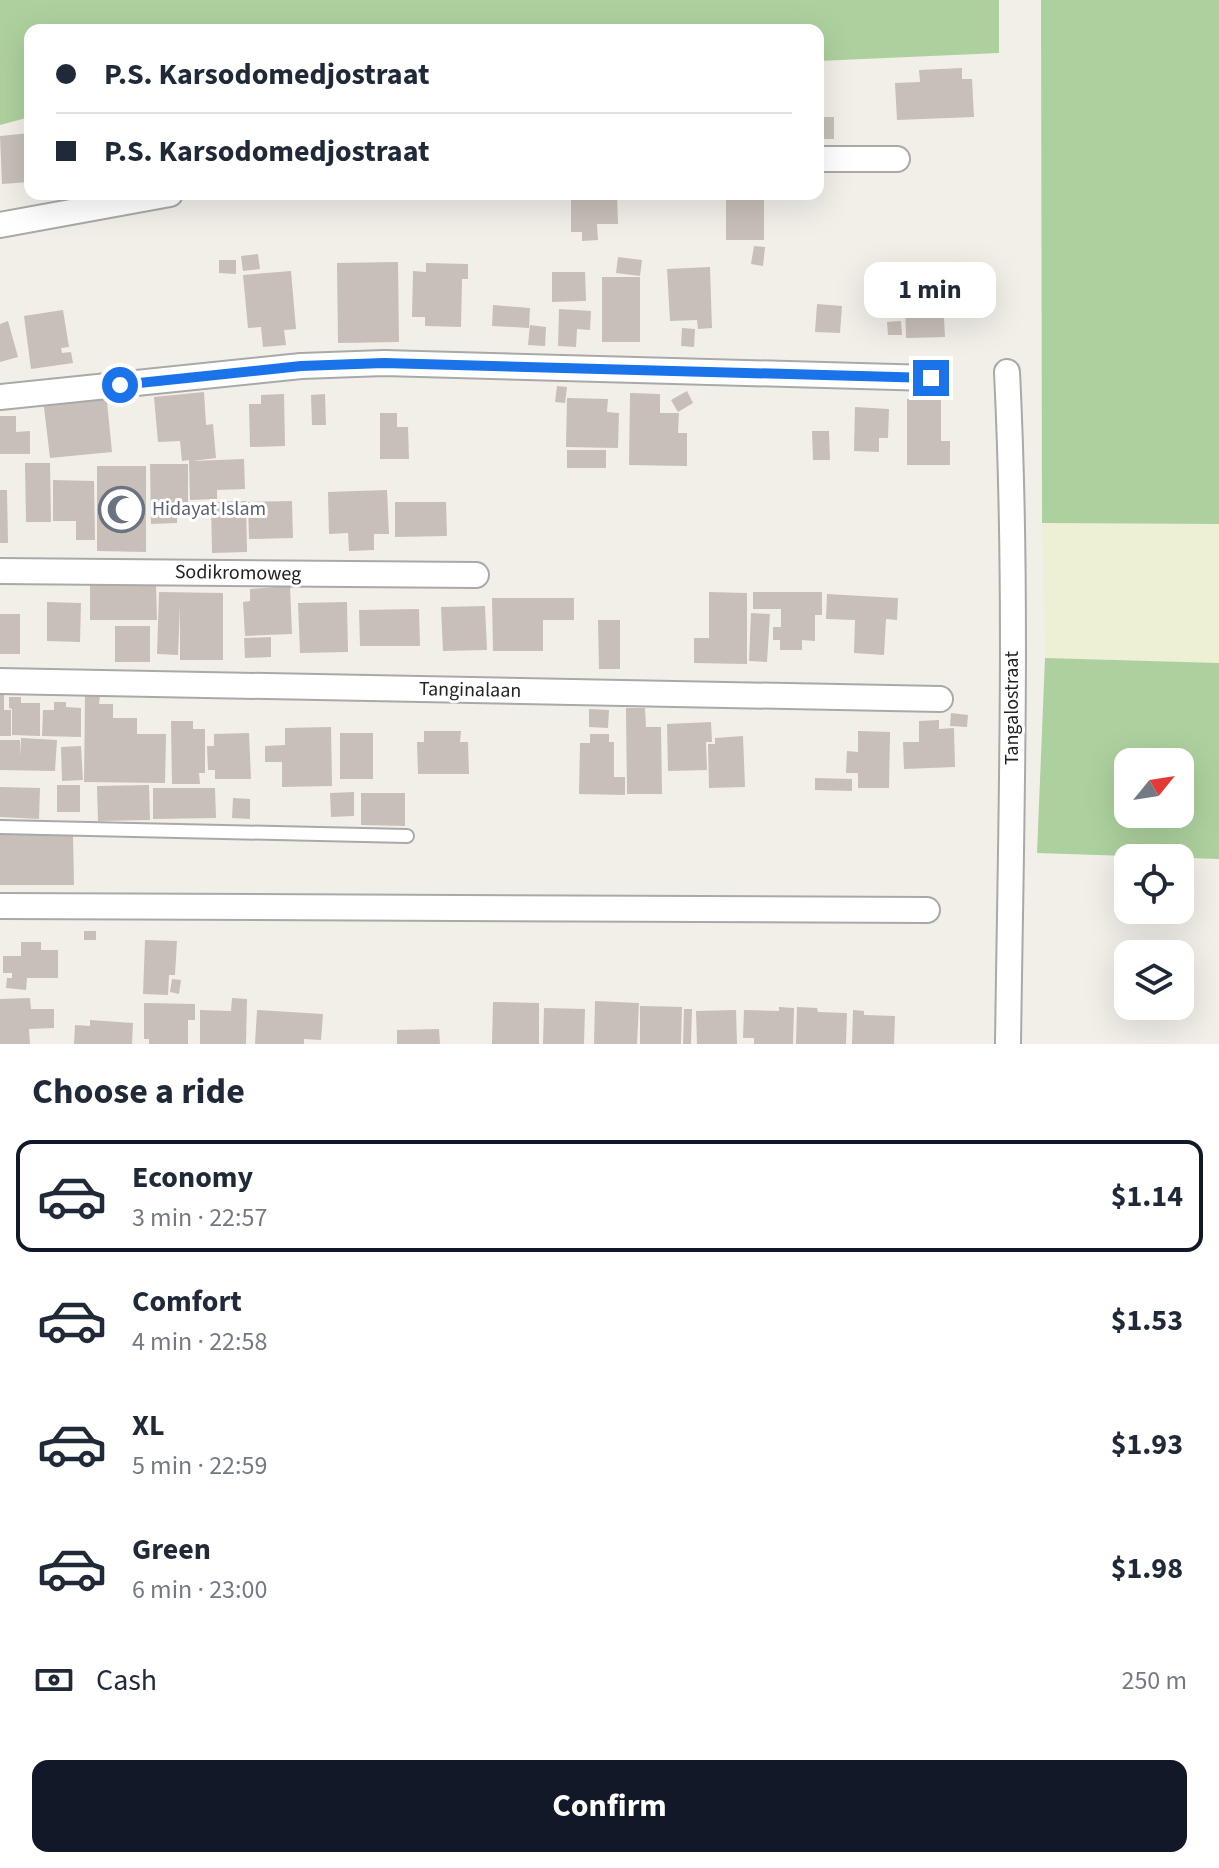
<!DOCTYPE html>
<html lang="en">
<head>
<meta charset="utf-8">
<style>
  :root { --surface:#fff; --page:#f6f6f7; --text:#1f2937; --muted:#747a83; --line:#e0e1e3; --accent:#111827 }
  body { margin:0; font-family:"Source Sans 3",sans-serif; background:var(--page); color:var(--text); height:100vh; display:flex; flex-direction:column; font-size:30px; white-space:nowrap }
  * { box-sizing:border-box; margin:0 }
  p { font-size:26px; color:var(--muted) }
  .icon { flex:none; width:44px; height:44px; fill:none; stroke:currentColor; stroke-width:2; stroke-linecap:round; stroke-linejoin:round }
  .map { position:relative; height:1044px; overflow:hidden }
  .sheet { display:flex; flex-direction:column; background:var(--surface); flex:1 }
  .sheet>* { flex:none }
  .guide { position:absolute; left:24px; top:24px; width:800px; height:176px; border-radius:16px; box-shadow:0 8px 32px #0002; display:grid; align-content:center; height:176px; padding:0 32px; background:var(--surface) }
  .needle { width:52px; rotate:60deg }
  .buttons { position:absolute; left:1114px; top:748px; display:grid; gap:16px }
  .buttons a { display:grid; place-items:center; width:80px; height:80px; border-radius:16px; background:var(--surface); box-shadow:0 8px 32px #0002; font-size:40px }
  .end { position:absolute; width:36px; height:36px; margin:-18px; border:10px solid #1a73e8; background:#fff; box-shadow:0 0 0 4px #fff }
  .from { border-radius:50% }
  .bubble { position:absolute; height:56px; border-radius:16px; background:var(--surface); box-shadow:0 8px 32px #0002; font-size:26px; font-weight:700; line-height:56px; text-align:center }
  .guide b { display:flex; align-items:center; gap:28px; height:76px; font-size:30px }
  .guide b+b { border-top:2px solid var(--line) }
  .guide i { width:20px; height:20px; background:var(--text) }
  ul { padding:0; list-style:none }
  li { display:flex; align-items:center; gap:24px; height:112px; margin:0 16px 12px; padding:0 16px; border:4px solid transparent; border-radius:16px }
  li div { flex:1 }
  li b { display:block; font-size:30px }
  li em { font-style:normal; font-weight:700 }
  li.selected { border-color:var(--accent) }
  li>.icon { width:72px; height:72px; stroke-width:1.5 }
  h2 { padding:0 32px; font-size:36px; line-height:96px }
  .pay { display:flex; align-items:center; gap:20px; height:88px; padding:0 32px; font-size:30px }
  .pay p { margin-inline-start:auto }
  .action { display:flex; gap:16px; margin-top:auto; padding:16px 32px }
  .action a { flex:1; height:92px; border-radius:16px; background:var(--accent); color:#fff; font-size:32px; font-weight:700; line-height:92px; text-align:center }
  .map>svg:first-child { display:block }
</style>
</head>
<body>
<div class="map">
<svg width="1219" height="1044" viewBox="0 0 1219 1044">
  <rect width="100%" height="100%" fill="#f2efe9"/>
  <!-- farmland -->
  <path fill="#eef0d5" d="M1042 523 1219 524V663L1045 658Z"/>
  <!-- forest -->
  <g fill="#add19e" fill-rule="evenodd">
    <path d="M0 0H999V53L818 61V30H30V117L0 125Z"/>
    <path d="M1041 0H1219V524L1042 523Z"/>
    <path d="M1045 658 1219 663V859L1037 853ZM1180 762V814H1128V762Z"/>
  </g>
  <!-- building -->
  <g fill="#c7bfb8">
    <path d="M962 68V79H972L974 117 897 120 895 83 920 82 919 70Z"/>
    <path d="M818 111H822V117H834V139H818Z"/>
    <path d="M30 133V182L2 184 0 136Z"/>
    <path d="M571 194H617L618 224H597L598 240 582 241V232H571Z"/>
    <rect x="726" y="194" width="38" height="46"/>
    <path d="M754 246 765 247 763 266 751 264Z"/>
    <path d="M258 254 260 269 243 271 241 256Z"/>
    <path d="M618 257 642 260 640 276 616 273Z"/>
    <path d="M219 260H236V274L219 273Z"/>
    <path d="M398 262 399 342 338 343 337 263Z"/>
    <path d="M426 263 468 264V279H462L461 327 425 326V317H412L413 271 426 272Z"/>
    <path d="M710 267 712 328 698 329 697 320 670 321 667 269Z"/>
    <path d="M291 271 296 329 284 330 286 345 263 347 261 327 248 328 243 275Z"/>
    <path d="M552 272H585L586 301 552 302Z"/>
    <rect x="602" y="277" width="38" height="65"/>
    <path d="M943 299 945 337 906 338 905 300Z"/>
    <path d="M817 304 842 306 840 333 815 332Z"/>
    <path d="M493 305 530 308 529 328 492 326Z"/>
    <path d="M559 309 591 311 590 330 577 329 576 347 558 346Z"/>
    <path d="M63 310 69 347 61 348 62 353 71 352 73 363 31 369 24 316Z"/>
    <path d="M8 321 18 357 0 362V324Z"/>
    <path d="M901 321 902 335H888L887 322Z"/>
    <path d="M530 325 546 327 545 346 528 345Z"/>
    <path d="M682 328 695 329 694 347 681 346Z"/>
    <path d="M557 386 567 387 565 403 555 402Z"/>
    <path d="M687 391 693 403 678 412 671 400Z"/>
    <path d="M106 392 112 452 50 458 43 399Z"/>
    <path d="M204 392 206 425 213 424 216 458 192 461 244 459 245 489 217 490V499L190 500 189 460 182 461 180 441 158 442 154 397Z"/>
    <path d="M630 393 660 394V413H679L678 433H687V466L629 465Z"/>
    <path d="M284 394 285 446 250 447 249 404H261V395Z"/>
    <path d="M325 394 326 425H312L311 395Z"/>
    <path d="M567 398 608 399 607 412 619 413 618 448 566 447Z"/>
    <path d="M907 399H941V441H950V465H907Z"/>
    <path d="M855 407 889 409 888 438H879V452L854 451Z"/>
    <path d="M380 413H397V427H408L409 459H380Z"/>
    <path d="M0 416H16V432L30 431V454H0Z"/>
    <path d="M812 431H829L830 460H813Z"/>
    <rect x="567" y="450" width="39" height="18"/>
    <path d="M25 463H50L51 522H26Z"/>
    <path d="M150 464H188V508L177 509V523L151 524Z"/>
    <path d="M97 466H146V552L97 551Z"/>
    <path d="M53 480 94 481 95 540H76V521H53Z"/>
    <path d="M0 490H7L8 543H0Z"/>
    <path d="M387 490 389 534H374V550L349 551 348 533 329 534 328 492Z"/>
    <path d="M246 501 247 552 212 553 211 502Z"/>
    <path d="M292 501 293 538 249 539 248 502Z"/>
    <path d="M395 502H446L447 536 395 537Z"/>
    <path d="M90 583H156L157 620H90Z"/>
    <path d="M290 586 292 634 245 636 243 602 250 601V589Z"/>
    <path d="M159 592 223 593V660H180V606L178 655 157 654Z"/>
    <path d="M709 592 747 593V664L694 663V638H709Z"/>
    <path d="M753 592H822V615H815V641L802 640V650H780V640H773V627H781V609H753Z"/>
    <path d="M827 594 898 598 897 620 886 619 884 655 854 653 855 620 826 619Z"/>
    <path d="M492 598H574V620H543V651H493Z"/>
    <path d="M47 602 81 603 80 642 47 641Z"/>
    <path d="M347 602 348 652 300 653 298 603Z"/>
    <path d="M485 606 487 650 443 651 441 607Z"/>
    <path d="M419 609 420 646H360L359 610Z"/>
    <path d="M751 613 770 614 767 662 749 661Z"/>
    <rect x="0" y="614" width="20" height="40"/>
    <path d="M598 620H620V669H599Z"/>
    <rect x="115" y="626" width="35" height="36"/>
    <path d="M271 637V657L245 658 244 638Z"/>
    <path d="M0 692H4V710H11V736H0Z"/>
    <path d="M85 695 100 696 99 704H113V718H137V734H166L165 783 84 782Z"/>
    <path d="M9 697H21V703H40V736L12 735V709L9 708Z"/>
    <path d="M54 702H66V707L81 708V737L42 736 43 710H54Z"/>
    <path d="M626 708H645L646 727H661L662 794H627Z"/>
    <path d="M589 709 609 710 608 728 589 727Z"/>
    <path d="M951 713 968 715 967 727 950 726Z"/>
    <path d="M939 720V729L954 728 955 767 904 769 903 742H919V721Z"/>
    <path d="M171 721H193V729H205V773H199L200 784H172Z"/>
    <path d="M711 722 712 742H706L707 770 668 771 667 724Z"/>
    <path d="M331 727 332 786 282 787V762H265V746L285 745V728Z"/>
    <path d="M424 731H461L460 742H468L469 774H418L417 742H424Z"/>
    <path d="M858 731 890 732 889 788H858V773H846L847 751 858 752Z"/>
    <path d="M249 733 251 779H215V770H208L207 746H214V734Z"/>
    <rect x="340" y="733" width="33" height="46"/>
    <path d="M590 734H609V742H614V777H625V795L579 794 580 743H590Z"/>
    <path d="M743 736 745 787 709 788 708 744H715V738Z"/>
    <path d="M21 738 57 740 55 771 0 770V740H20L21 756Z"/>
    <path d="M81 746 83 780 62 781 61 747Z"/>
    <path d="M815 778 852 779V791L815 790Z"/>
    <rect x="57" y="785" width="23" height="27"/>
    <path d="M149 785 150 820 98 821 97 786Z"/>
    <path d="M0 787 40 788 39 819 0 817Z"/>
    <path d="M153 788H215L216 818 153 819Z"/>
    <path d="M354 792V816L331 817 330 793Z"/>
    <path d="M361 793H405V826L361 825Z"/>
    <path d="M233 798 250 799V819L232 818Z"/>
    <path d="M0 835H73L74 885H0Z"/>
    <rect x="84" y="931" width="12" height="9"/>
    <path d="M145 940 177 941 175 975H169L168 995 143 994Z"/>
    <path d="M21 942H41V950H58V978H27L26 990 6 988 7 978H12V973H3V956H21Z"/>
    <path d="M172 979 181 980 179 994 170 992Z"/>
    <path d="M30 998 31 1009H54V1028L29 1029 30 1044H0V999Z"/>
    <path d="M232 998 247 999 246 1044H200V1010L231 1011Z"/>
    <path d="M595 1001 639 1003 637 1044H594Z"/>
    <path d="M493 1002 539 1003V1044H492Z"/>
    <path d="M144 1003 195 1004V1020H188V1044H149V1039H144Z"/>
    <path d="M640 1006 682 1007 681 1044H640Z"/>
    <path d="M779 1007 794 1008 793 1044H754V1038H743L744 1010 779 1011Z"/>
    <path d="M797 1007 817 1008 818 1012 847 1013 846 1044H796Z"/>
    <path d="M544 1008 585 1009 584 1044H543Z"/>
    <path d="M684 1009H692L691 1044H683Z"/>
    <path d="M257 1010 323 1014 321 1040 304 1039V1044H255Z"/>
    <path d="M736 1010 737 1044H697L696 1011Z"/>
    <path d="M853 1010 864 1011V1015L895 1016 894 1044H852Z"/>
    <path d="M90 1020 133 1023 132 1044H74L75 1025 90 1026Z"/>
    <path d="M439 1029 440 1044H397V1030Z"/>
  </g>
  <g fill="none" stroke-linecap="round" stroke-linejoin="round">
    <defs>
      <path id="lane" d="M0 827 407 836"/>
      <g id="street">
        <path d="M818 159H897"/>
        <path d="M0 225 170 194"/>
        <path d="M1007 372C1018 595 1011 820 1008 1044"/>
        <path d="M0 397 301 366 384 363 931 378"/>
        <path d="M0 571 476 575"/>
        <path d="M0 681 940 699"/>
        <path d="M0 906 927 910"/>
      </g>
    </defs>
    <!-- lane casing -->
    <use href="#lane" stroke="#a9a9a9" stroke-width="16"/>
    <!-- street casing -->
    <use href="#street" stroke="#a9a9a9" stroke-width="28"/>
    <!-- lane -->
    <use href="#lane" stroke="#fff" stroke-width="12"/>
    <!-- street -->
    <use href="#street" stroke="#fff" stroke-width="24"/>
  </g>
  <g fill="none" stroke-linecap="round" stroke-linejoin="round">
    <!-- route -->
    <path stroke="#1a73e8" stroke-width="10" d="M120 385 301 366 384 363 931 378"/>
  </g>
  <!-- icons -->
  <defs>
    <symbol id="mosque-ring" viewBox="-11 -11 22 22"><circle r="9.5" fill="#fff" stroke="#6b7280" stroke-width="1.5"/><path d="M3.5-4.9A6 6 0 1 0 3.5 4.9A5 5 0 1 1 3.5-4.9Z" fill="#6b7280"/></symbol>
  </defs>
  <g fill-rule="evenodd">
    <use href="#mosque-ring" x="96" y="484" width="51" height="51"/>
  </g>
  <g text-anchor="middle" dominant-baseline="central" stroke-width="6" stroke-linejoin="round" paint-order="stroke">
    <!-- worship labels -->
    <g font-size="20" fill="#5b616d" stroke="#fff" text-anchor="start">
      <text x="152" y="509">Hidayat Islam</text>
    </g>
    <!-- street labels -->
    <g font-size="20" fill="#222" stroke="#fff">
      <text transform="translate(238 573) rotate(1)">Sodikromoweg</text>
      <text transform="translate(470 690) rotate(1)">Tanginalaan</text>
      <text transform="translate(1012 708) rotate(-90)">Tangalostraat</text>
    </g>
  </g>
</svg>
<div class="buttons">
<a><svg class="needle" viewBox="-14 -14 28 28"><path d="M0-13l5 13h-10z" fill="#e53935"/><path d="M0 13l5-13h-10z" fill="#747a83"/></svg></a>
<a><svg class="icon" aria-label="locate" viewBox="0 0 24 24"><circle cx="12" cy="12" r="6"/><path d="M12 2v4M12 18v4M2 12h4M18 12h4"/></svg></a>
<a><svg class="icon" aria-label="layers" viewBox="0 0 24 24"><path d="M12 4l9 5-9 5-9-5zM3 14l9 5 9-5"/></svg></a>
</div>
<i class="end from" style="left:120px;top:385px"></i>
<i class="end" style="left:931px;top:378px"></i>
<div class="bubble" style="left:864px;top:262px;width:132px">1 min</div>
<div class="guide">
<b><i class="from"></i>P.S. Karsodomedjostraat</b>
<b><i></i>P.S. Karsodomedjostraat</b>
</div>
</div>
<section class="sheet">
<h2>Choose a ride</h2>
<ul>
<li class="selected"><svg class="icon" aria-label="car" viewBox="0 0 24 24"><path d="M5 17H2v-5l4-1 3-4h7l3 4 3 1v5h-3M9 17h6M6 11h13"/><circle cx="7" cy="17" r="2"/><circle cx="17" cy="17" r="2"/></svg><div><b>Economy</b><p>3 min · 22:57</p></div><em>$1.14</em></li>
<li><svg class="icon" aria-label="car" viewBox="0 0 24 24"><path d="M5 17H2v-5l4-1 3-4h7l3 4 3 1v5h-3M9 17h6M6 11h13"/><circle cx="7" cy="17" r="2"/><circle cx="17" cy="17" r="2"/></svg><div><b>Comfort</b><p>4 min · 22:58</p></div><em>$1.53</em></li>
<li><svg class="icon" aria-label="car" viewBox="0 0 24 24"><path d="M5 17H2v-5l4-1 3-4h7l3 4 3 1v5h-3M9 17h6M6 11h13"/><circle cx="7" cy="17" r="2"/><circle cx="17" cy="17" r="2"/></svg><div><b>XL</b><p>5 min · 22:59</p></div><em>$1.93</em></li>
<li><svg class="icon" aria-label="car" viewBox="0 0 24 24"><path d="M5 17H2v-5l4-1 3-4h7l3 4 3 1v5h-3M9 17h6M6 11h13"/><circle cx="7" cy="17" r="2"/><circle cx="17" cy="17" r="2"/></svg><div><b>Green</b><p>6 min · 23:00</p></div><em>$1.98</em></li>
</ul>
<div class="pay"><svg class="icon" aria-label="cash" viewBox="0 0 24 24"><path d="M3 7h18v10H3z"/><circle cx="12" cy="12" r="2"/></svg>Cash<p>250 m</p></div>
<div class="action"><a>Confirm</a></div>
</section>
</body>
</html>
